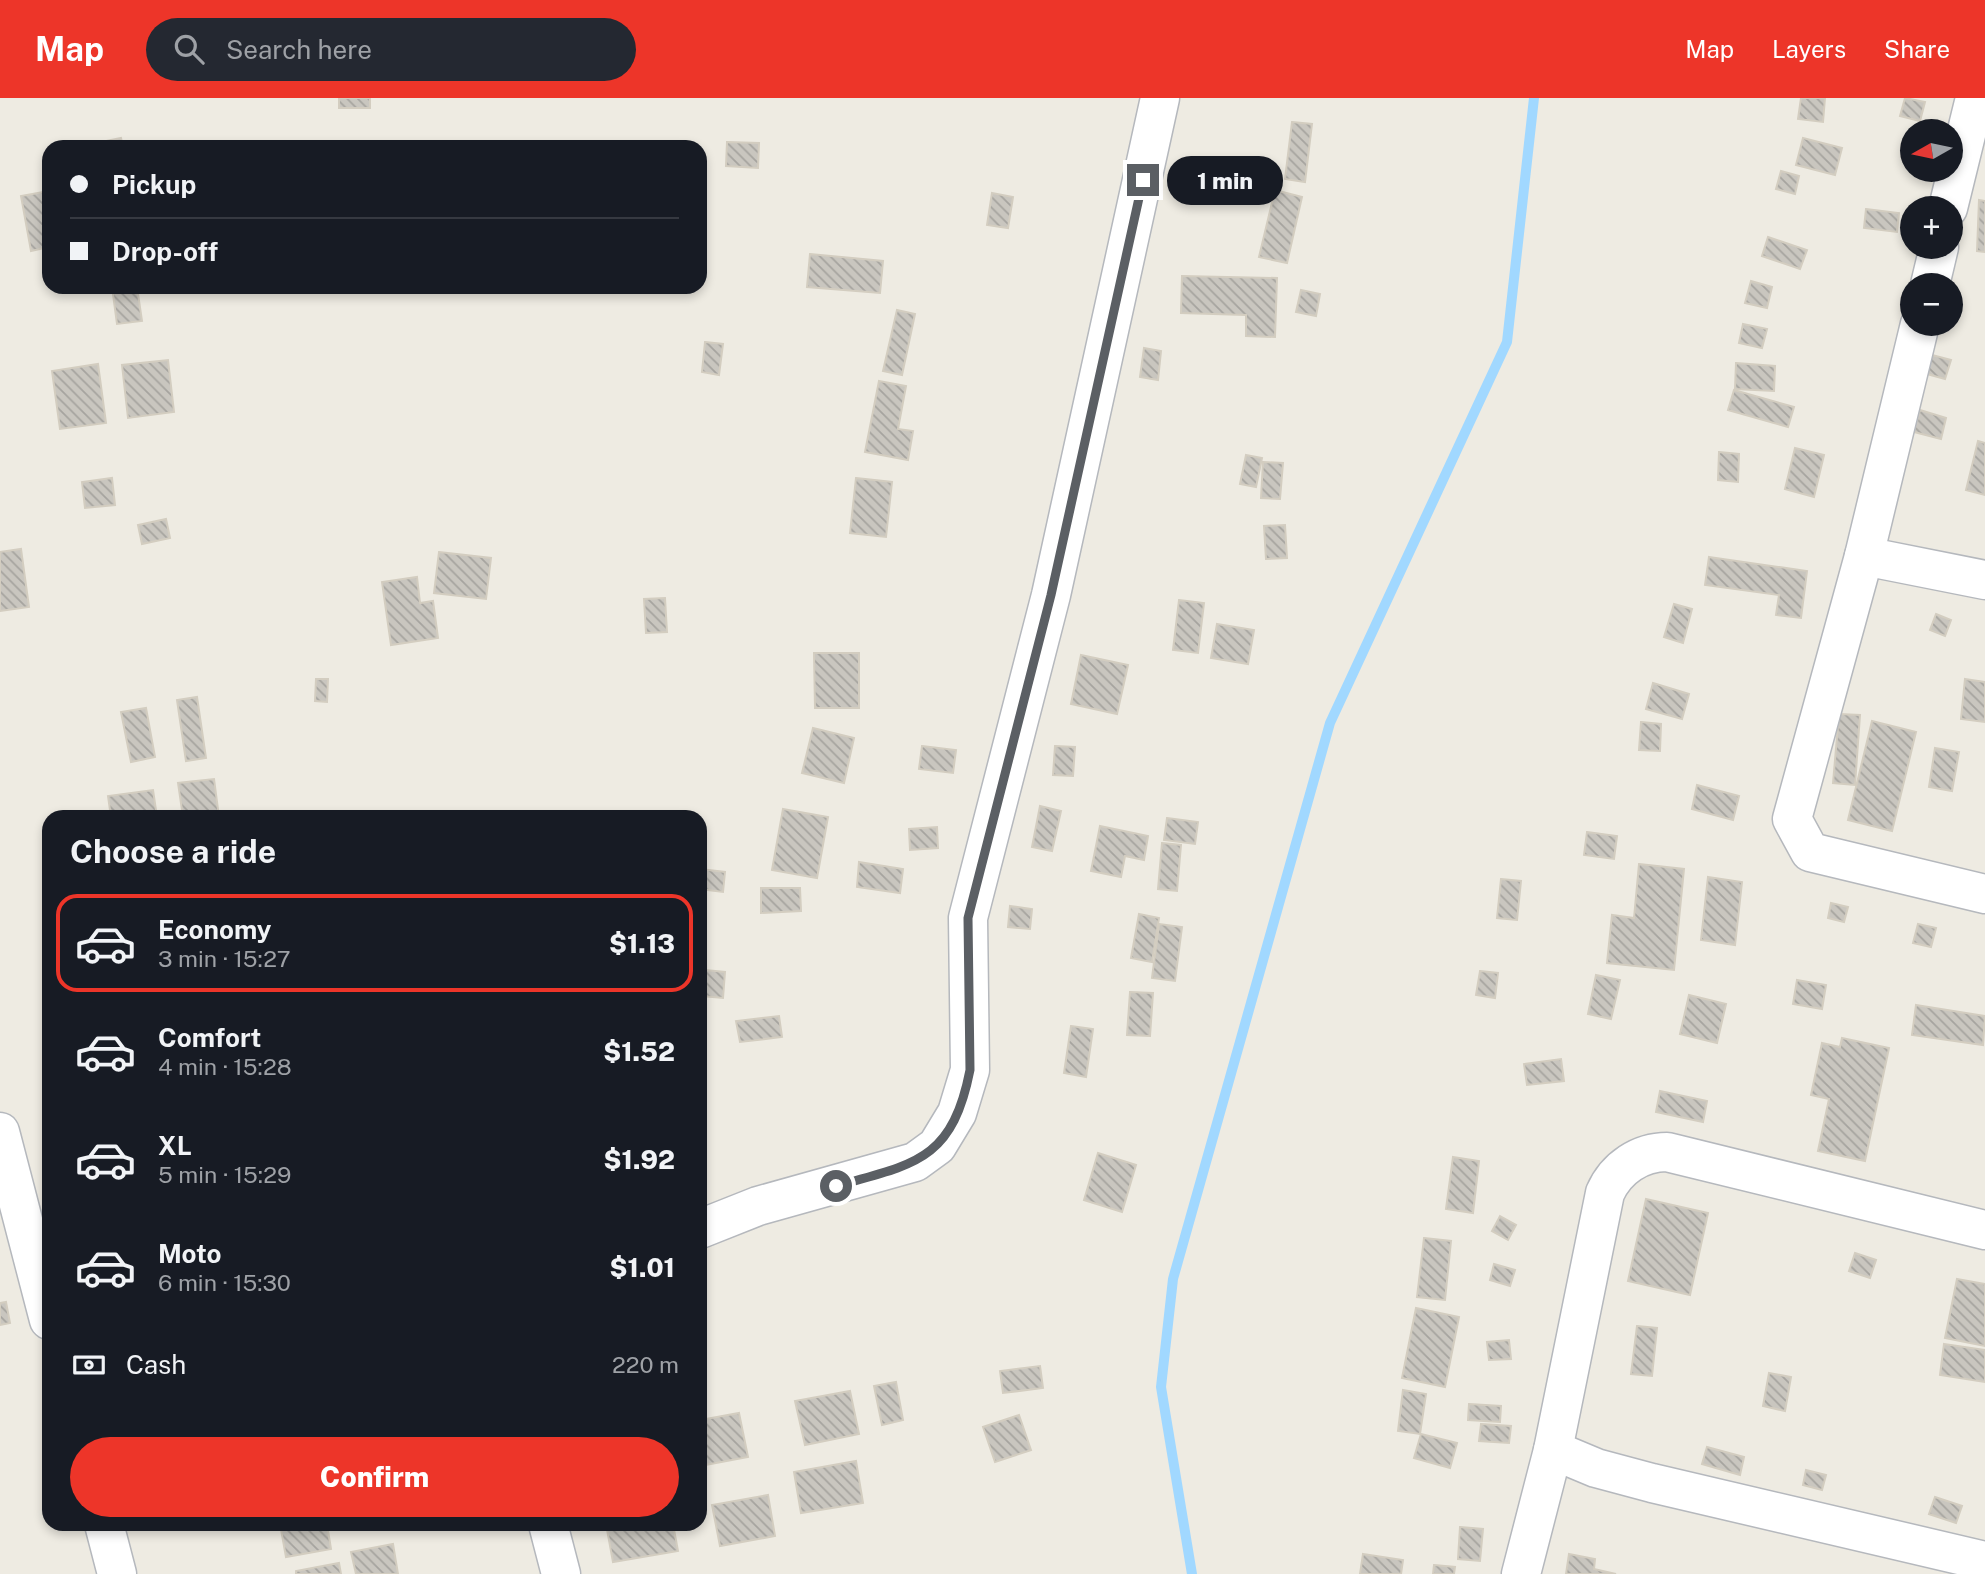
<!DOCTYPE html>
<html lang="en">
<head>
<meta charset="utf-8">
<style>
  :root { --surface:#171b24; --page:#242831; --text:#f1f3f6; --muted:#9ea1a6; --line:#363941; --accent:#ed3529 }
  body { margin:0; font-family:"Public Sans",sans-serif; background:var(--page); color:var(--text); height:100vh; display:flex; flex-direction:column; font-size:26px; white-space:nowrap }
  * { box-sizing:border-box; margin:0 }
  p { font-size:23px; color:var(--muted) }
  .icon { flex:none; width:38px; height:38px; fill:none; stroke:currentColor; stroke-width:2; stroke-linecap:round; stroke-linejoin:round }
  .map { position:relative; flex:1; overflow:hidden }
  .side { position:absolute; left:42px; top:712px; width:665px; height:721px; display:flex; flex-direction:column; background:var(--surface); border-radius:21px; box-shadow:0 4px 10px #0003 }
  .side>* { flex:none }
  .top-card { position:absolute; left:42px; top:42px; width:665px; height:154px; border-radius:21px; box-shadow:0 4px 10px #0003; display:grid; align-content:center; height:154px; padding:0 28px; background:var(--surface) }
  .needle { width:46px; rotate:261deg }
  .tools { position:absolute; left:1900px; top:21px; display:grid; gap:14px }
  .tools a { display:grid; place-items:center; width:63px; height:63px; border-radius:50%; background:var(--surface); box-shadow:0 4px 10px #0003; font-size:35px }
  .end { position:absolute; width:32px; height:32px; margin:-16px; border:9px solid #5b5f64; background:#fff; box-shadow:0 0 0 4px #fff }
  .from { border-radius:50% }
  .bubble { position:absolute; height:49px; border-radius:24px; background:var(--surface); box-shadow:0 4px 10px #0003; font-size:23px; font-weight:800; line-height:49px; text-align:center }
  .top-card b { display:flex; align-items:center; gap:24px; height:66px; font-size:26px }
  .top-card b+b { border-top:2px solid var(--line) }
  .top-card i { width:18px; height:18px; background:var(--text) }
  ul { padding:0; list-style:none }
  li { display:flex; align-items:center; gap:21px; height:98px; margin:0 14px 10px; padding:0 14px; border:4px solid transparent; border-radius:21px }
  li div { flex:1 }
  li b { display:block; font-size:26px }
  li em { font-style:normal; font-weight:800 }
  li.active { border-color:var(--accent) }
  li>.icon { width:63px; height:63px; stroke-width:1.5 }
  h2 { padding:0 28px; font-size:32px; line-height:84px }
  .pay { display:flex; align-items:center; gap:18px; height:77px; padding:0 28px; font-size:26px }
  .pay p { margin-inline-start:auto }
  .primary-button { display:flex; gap:14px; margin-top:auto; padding:14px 28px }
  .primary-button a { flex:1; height:80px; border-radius:42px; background:var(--accent); color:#fff; font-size:28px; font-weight:800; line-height:80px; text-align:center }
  header { display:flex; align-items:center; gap:42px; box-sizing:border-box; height:98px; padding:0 35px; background:var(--accent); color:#fff }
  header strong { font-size:33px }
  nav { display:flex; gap:38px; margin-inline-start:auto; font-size:24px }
  .search { width:490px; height:63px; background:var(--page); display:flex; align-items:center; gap:18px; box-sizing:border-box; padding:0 24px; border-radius:38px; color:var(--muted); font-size:26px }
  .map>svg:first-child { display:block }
</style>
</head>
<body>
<header>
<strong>Map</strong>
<div class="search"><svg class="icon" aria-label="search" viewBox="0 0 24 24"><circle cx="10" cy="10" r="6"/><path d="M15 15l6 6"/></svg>Search here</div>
<nav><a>Map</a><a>Layers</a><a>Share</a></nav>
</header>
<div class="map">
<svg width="1985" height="1476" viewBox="0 0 1985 1476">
  <defs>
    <pattern id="building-back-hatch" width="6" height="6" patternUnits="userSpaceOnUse" patternTransform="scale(1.75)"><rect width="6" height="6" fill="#c9c6bf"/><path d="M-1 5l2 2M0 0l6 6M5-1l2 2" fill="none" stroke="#a6a49f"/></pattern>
  </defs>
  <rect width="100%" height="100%" fill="#eeebe2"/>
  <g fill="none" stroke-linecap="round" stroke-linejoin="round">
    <!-- stream -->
    <path stroke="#a1d8ff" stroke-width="10" d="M1192 1476 1161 1289 1173 1181 1330 625 1507 244 1534 0"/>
  </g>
  <!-- building -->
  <g fill="url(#building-back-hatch)" stroke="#d3cdc0" stroke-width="2">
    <rect x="339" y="0" width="31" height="10"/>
    <path d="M1801 0H1825L1823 24 1798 21Z"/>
    <path d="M1905 0 1925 4 1920 23 1900 18Z"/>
    <path d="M1292 24 1312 26 1305 84 1285 81Z"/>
    <path d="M121 40 123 49H88L87 47Z"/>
    <path d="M1803 40 1842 50 1835 77 1796 67Z"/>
    <path d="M727 44 759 45 758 70 726 68Z"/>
    <path d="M1781 73 1799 78 1795 96 1776 91Z"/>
    <path d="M1275 92 1302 99 1287 165 1259 159Z"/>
    <path d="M49 93V149L31 153 21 98Z"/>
    <path d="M992 95 1013 99 1008 130 987 127Z"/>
    <path d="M1979 102 1985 103V154L1977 153Z"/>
    <path d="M1866 111 1899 115 1897 134 1864 130Z"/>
    <path d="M1768 139 1807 152 1800 171 1762 158Z"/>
    <path d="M810 156 883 163 880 195 807 189Z"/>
    <path d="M1182 178 1277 180 1275 239 1246 238V217L1181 215Z"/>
    <path d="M1751 183 1772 189 1767 210 1745 205Z"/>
    <path d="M112 189H137L142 223 117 226Z"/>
    <path d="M1301 192 1320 196 1316 218 1296 214Z"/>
    <path d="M897 212 915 216 902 277 883 273Z"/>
    <path d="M1743 226 1767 231 1762 250 1739 245Z"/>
    <path d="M705 244 723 246 719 277 702 274Z"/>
    <path d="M1144 250 1161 253 1158 282 1140 279Z"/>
    <path d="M1932 257 1951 262 1945 281 1927 276Z"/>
    <path d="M168 262 174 314 128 320 122 267Z"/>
    <path d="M1736 265 1775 268 1774 293 1735 291Z"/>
    <path d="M98 266 106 325 60 331 52 273Z"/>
    <path d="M879 283 906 288 898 331 913 333 908 362 865 354Z"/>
    <path d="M1734 292 1794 309 1788 329 1728 312Z"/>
    <path d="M1920 312 1946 320 1941 341 1914 334Z"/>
    <path d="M1978 343 1985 345V397L1966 392Z"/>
    <path d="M1795 350 1824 357 1814 399 1785 391Z"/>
    <path d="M1719 354 1739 356 1738 384 1718 382Z"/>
    <path d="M1246 357 1262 360 1256 389 1240 386Z"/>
    <path d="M1263 364 1283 365 1280 401 1261 400Z"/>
    <path d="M112 380 115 407 85 410 82 384Z"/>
    <path d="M856 380 892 384 886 439 850 435Z"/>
    <path d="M166 421 170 440 142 446 138 427Z"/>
    <path d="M1285 427 1287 460 1266 461 1264 428Z"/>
    <path d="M21 451 29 509 0 513V454Z"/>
    <path d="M439 454 491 460 486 501 434 495Z"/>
    <path d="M1709 459 1807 473 1801 520 1776 517 1779 497 1705 487Z"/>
    <path d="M417 479 420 505 433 503 438 540 391 547 382 484Z"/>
    <path d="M665 500 667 534 646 535 644 501Z"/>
    <path d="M1179 502 1204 505 1198 555 1173 552Z"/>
    <path d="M1674 506 1692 511 1683 545 1664 539Z"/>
    <path d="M1936 516 1951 522 1945 538 1930 532Z"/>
    <path d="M1217 526 1254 532 1248 566 1211 560Z"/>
    <path d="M814 555H859V610H815Z"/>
    <path d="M1081 557 1128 567 1117 616 1071 606Z"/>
    <path d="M316 581H328L327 604 315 603Z"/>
    <path d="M1965 581 1985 584V624L1961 621Z"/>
    <path d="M1653 585 1689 596 1682 621 1646 611Z"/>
    <path d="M197 599 206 660 186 663 177 602Z"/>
    <path d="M146 610 155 659 131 664 121 614Z"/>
    <path d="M1839 616 1860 617 1855 687 1833 685Z"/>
    <path d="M1872 623 1916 634 1892 733 1848 722Z"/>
    <path d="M1641 624 1661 626 1660 653 1639 652Z"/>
    <path d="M813 630 854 640 844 685 802 675Z"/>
    <path d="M922 648 956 652 953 675 919 671Z"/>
    <path d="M1055 648 1075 649 1073 678 1053 677Z"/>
    <path d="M1935 650 1959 654 1952 693 1929 689Z"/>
    <path d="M214 681 219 719H183L178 685Z"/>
    <path d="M1697 687 1739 698 1733 722 1692 711Z"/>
    <path d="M153 692 157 719H111L108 698Z"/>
    <path d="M1040 708 1061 713 1052 753 1032 749Z"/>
    <path d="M783 711 828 719 817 780 772 772Z"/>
    <path d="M1167 720 1198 724 1195 746 1164 742Z"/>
    <path d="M1100 728 1148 738 1144 762 1125 758 1121 779 1091 773Z"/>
    <path d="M937 729 938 750 910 752 909 731Z"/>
    <path d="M1587 734 1617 738 1614 761 1584 757Z"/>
    <path d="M1162 745 1181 747 1177 793 1158 791Z"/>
    <path d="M859 764 903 771 900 795 857 789Z"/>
    <path d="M1639 766 1684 771 1674 872 1607 865 1612 817 1634 820Z"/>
    <path d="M700 771 725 774 723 794 700 791Z"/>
    <path d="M1708 779 1742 784 1735 847 1701 842Z"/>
    <path d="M1501 781 1521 783 1517 822 1497 820Z"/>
    <path d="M761 790H800L801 813 761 815Z"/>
    <path d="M1831 805 1848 809 1844 824 1828 820Z"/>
    <path d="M1010 808 1032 811 1030 831 1008 829Z"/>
    <path d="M1139 816 1159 820 1152 864 1131 860Z"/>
    <path d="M1159 826 1182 829 1175 883 1152 880Z"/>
    <path d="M1918 826 1936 830 1931 849 1913 845Z"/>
    <path d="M705 872 725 874 723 900 702 898Z"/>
    <path d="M1480 873 1498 875 1495 900 1476 897Z"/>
    <path d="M1596 877 1620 882 1611 921 1588 916Z"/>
    <path d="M1797 882 1826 887 1822 911 1793 906Z"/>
    <path d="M1130 894 1153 895 1150 938 1127 937Z"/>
    <path d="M1689 897 1726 906 1717 945 1680 936Z"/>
    <path d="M1916 907 1985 918 1983 947 1912 937Z"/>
    <path d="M779 918 782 939 740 944 736 923Z"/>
    <path d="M1071 928 1093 931 1086 979 1064 975Z"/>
    <path d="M1842 940 1889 950 1865 1063 1818 1053 1829 1001 1811 997 1822 945 1840 949Z"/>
    <path d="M1561 961 1564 983 1527 987 1524 966Z"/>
    <path d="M1660 993 1707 1003 1703 1024 1656 1014Z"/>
    <path d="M1098 1055 1136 1067 1122 1114 1084 1102Z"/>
    <path d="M1453 1059 1479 1063 1473 1115 1446 1111Z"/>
    <path d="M1646 1101 1708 1115 1690 1197 1628 1183Z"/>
    <path d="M1500 1118 1516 1127 1508 1142 1492 1133Z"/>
    <path d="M1424 1140 1451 1143 1445 1202 1417 1199Z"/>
    <path d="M1855 1155 1876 1162 1870 1180 1849 1173Z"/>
    <path d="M1494 1166 1515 1172 1510 1188 1490 1182Z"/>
    <path d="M1957 1181 1985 1186V1248L1945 1240Z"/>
    <path d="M6 1204 10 1225 0 1227V1205Z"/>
    <path d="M1416 1210 1459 1219 1445 1289 1402 1280Z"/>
    <path d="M1637 1228 1657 1230 1652 1278 1631 1276Z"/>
    <path d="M1509 1242 1511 1261 1489 1262 1487 1244Z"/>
    <path d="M1944 1246 1985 1252V1284L1940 1277Z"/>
    <path d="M1040 1268 1043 1290 1003 1295 1000 1273Z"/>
    <path d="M1769 1275 1791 1279 1785 1313 1763 1308Z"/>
    <path d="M896 1284 903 1322 882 1327 874 1288Z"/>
    <path d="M1403 1292 1426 1296 1420 1336 1398 1333Z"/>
    <path d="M850 1293 859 1336 805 1347 795 1303Z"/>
    <path d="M1469 1306 1501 1308 1500 1324 1468 1322Z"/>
    <path d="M739 1315 748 1359 700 1368V1322Z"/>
    <path d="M1019 1317 1031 1352 995 1364 983 1329Z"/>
    <path d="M1481 1326 1511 1328 1509 1345 1479 1343Z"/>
    <path d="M1421 1336 1457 1345 1450 1370 1414 1360Z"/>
    <path d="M1707 1349 1744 1359 1740 1377 1702 1366Z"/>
    <path d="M856 1363 863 1405 801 1415 794 1374Z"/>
    <path d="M1806 1372 1826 1377 1822 1392 1803 1387Z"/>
    <path d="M768 1397 775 1438 720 1448 712 1407Z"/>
    <path d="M1935 1399 1962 1408 1956 1425 1929 1416Z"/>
    <path d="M280 1426H327L331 1451 286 1459Z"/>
    <path d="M606 1426H673L678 1453 613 1464Z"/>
    <path d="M1460 1429 1483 1431 1480 1463 1458 1461Z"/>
    <path d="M393 1446 398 1476H356L351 1454Z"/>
    <path d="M1363 1456 1403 1462 1401 1476H1360Z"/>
    <path d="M1569 1456 1595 1461 1594 1471 1616 1476H1566Z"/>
    <path d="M339 1465 341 1476H296V1473Z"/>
    <path d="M1434 1467 1455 1469 1454 1476H1433Z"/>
  </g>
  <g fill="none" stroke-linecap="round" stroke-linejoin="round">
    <defs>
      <g id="street">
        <path d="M1948 110 1975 0"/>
        <path d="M1930 187 1939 149"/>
        <path d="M1920 226 1864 458 1792 721 1810 754 1985 796"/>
        <path d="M1864 458 1985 482"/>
        <path d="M0 1034 49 1222"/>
        <path d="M700 1131 758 1108 915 1064 937 1048 957 1015 970 972 968 820 1051 497 1160 0"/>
        <path d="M1553 1352 1596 1370 1652 1385 1985 1463"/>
        <path d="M104 1426 117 1476"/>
        <path d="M548 1426 561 1476"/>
        <path d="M1521 1476 1553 1352 1605 1095C1616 1070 1640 1054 1667 1054L1985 1132"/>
      </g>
    </defs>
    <!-- street casing -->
    <use href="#street" stroke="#b5b8bd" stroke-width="41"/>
    <!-- street -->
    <use href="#street" stroke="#fff" stroke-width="38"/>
  </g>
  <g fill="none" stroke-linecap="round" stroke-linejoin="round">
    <!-- route -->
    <path stroke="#5b5f64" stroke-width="9" d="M836 1088C915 1066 952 1063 970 972L968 820 1051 497 1143 82"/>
  </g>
</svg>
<div class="tools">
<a><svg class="needle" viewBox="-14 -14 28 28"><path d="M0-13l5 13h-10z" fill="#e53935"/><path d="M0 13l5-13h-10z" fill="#9ea1a6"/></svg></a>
<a>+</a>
<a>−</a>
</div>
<i class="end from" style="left:836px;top:1088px"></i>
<i class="end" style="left:1143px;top:82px"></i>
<div class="bubble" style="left:1167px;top:58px;width:116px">1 min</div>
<div class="top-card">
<b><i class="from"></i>Pickup</b>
<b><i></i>Drop-off</b>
</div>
<section class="side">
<h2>Choose a ride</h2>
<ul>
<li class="active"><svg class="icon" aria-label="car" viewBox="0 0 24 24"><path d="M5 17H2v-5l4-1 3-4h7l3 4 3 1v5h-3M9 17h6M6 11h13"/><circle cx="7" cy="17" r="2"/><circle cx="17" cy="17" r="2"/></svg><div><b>Economy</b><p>3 min · 15:27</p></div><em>$1.13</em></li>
<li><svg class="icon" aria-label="car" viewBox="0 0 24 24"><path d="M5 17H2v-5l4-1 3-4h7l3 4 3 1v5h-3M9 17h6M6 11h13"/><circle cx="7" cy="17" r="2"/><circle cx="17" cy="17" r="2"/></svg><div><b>Comfort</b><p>4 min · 15:28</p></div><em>$1.52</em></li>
<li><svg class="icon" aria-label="car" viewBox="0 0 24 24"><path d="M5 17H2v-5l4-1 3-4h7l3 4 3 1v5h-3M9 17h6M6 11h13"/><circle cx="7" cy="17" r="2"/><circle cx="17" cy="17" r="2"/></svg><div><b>XL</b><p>5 min · 15:29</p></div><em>$1.92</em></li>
<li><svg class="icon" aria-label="car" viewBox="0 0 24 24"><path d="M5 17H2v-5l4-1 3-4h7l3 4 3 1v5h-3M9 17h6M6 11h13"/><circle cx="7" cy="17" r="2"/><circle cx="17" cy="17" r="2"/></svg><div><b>Moto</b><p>6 min · 15:30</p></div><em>$1.01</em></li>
</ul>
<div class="pay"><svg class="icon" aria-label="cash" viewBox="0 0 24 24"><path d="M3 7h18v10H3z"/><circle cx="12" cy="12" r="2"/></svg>Cash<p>220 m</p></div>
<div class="primary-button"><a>Confirm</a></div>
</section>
</div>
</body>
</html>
